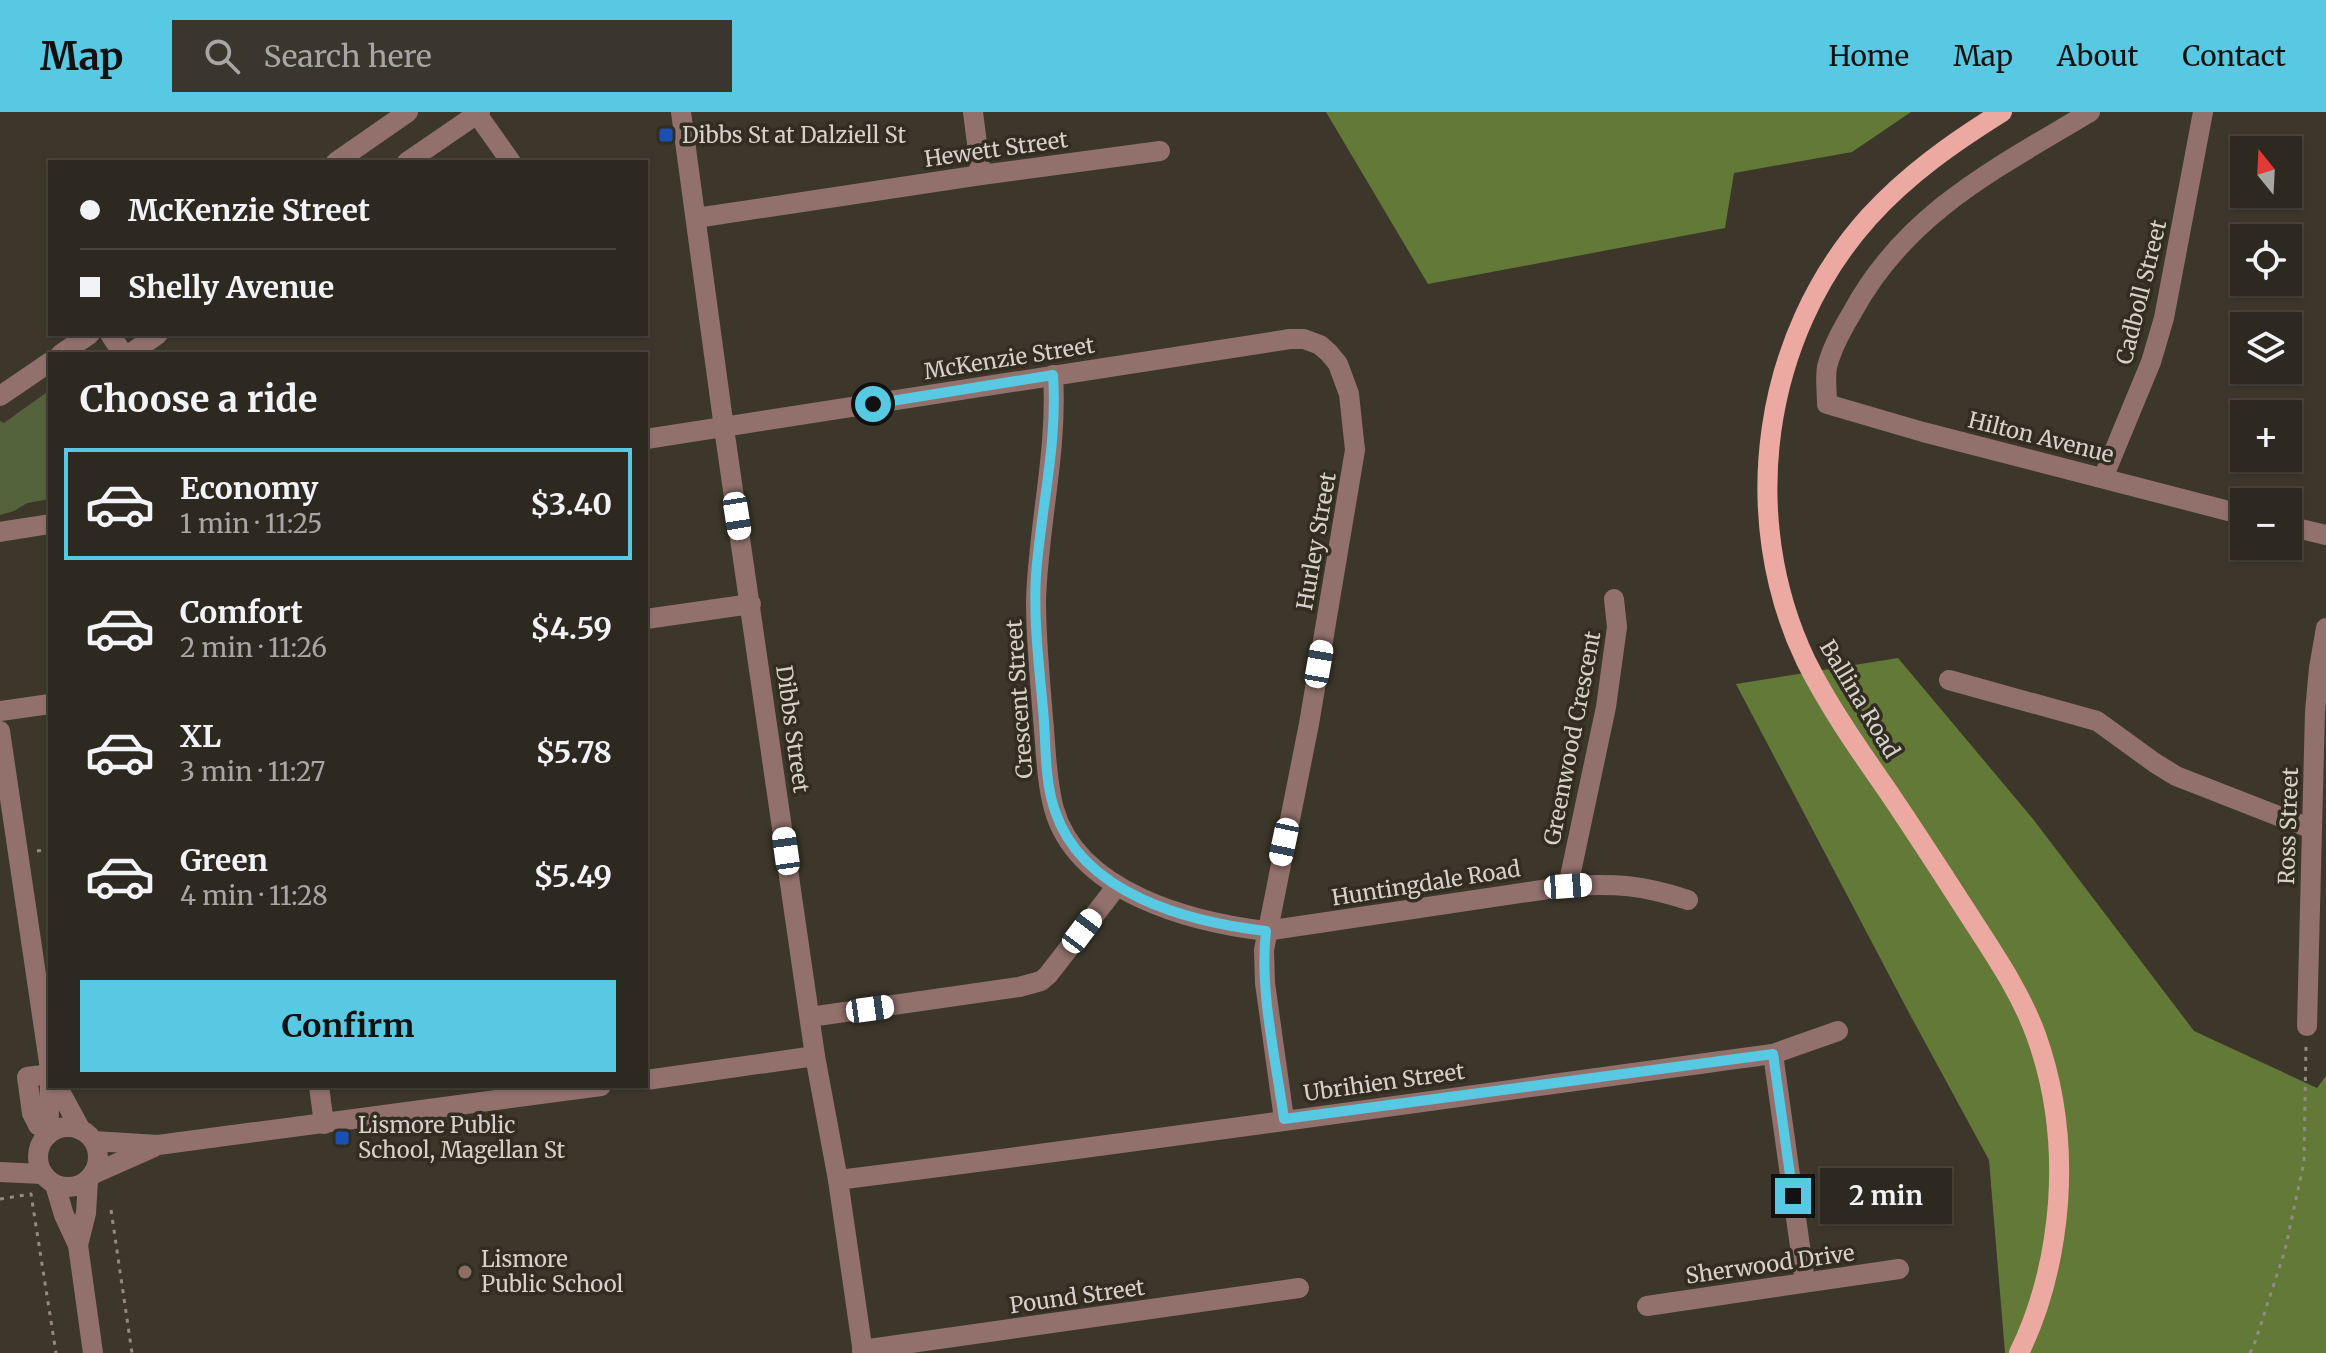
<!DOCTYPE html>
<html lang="en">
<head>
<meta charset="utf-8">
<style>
  :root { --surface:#2e2920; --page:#3a352d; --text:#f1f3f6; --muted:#a7a6a5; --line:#49453e; --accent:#57c9e2 }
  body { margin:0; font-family:Merriweather,serif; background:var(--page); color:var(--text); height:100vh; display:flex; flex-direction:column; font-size:30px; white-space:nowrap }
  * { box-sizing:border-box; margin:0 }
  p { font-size:26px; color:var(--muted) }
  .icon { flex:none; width:44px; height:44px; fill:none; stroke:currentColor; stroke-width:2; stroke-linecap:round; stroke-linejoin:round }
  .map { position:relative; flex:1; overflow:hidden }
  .drawer { position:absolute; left:48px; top:240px; width:600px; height:736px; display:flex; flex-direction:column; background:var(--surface); border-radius:0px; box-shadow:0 2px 6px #0004,0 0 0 2px var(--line) }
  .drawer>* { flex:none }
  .hud { position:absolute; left:48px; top:48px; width:600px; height:176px; border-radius:0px; box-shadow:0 2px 6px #0004,0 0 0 2px var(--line); display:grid; align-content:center; height:176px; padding:0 32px; background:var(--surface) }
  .needle { width:52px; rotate:342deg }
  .fabs { position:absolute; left:2230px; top:24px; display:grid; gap:16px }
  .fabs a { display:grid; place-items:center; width:72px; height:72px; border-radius:0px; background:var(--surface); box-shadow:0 2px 6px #0004,0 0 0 2px var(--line); font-size:40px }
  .end { position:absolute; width:36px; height:36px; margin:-18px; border:10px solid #57c9e2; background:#111; box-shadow:0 0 0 4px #111 }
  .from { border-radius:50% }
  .bubble { position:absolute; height:56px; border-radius:0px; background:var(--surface); box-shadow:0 2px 6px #0004,0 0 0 2px var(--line); font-size:26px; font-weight:700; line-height:56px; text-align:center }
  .car { position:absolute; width:24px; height:48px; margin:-24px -12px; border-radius:10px; box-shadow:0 0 6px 2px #0007; background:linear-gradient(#fff 24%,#345 0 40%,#fff 0 76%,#345 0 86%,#fff 0) }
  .hud b { display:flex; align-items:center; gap:28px; height:76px; font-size:30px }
  .hud b+b { border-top:2px solid var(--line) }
  .hud i { width:20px; height:20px; background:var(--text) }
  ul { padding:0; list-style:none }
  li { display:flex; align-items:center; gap:24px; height:112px; margin:0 16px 12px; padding:0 16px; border:4px solid transparent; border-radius:0px }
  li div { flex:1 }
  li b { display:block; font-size:30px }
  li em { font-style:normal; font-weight:700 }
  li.active { border-color:var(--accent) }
  li>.icon { width:72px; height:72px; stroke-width:1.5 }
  h2 { padding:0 32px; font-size:36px; line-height:96px }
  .action { display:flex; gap:16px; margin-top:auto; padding:16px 32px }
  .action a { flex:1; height:92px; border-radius:0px; background:var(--accent); color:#111; font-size:32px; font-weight:700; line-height:92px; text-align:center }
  header { display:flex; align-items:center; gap:48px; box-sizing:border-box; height:112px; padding:0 40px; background:var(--accent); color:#111 }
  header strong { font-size:38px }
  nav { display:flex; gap:44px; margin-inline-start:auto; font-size:28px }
  .search { width:560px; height:72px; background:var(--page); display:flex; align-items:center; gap:20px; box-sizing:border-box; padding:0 28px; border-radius:0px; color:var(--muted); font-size:30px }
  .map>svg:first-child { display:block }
</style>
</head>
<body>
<header>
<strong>Map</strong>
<div class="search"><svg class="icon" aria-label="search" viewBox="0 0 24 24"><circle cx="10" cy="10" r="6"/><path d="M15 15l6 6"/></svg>Search here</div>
<nav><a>Home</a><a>Map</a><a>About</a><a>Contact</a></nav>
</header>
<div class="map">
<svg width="2326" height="1241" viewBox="0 0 2326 1241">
  <rect width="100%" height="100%" fill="#3d372b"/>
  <!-- green -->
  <path fill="#55633c" d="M50 278V387L27 391 14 399 0 403V309L4 311Z"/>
  <!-- forest -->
  <g fill="#637937">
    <path d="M1326 0H1911L1852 40 1734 61 1725 116 1428 172Z"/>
    <path d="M1898 546 2033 707 2194 919 2317 976 2326 964V1241H2005L1989 1048 1908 899 1736 572Z"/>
  </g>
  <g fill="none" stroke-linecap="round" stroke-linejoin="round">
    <!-- path -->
    <g stroke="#908c83" stroke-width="3" stroke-dasharray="4 6" stroke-linecap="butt">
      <path d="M37 739 50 737"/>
      <path d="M0 1087 31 1082 56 1241"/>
      <path d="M111 1098 132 1241"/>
      <path d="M2250 1241 2255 1230 2285 1138 2304 1050 2306 933"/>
    </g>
    <!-- minor -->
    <g stroke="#92716d" stroke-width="20">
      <path d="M681 0 724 316 815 944 838 1068 863 1241"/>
      <path d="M973 0 981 63"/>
      <path d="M2090 0C1997 56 1907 100 1853 199 1843 216 1832 235 1827 255 1825 266 1827 280 1827 292L1923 320 2244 403"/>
      <path d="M477 2 511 50"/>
      <path d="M336 50 408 0"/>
      <path d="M407 50 480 0"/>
      <path d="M696 106 981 63 1160 39"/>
      <path d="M110 222 123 242"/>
      <path d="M61 242 90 222"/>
      <path d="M130 242 158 222"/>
      <path d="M1053 263C1058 338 1038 414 1036 489 1036 528 1040 567 1043 606 1046 636 1046 668 1054 697 1078 781 1191 810 1266 819L1568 774C1616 771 1642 773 1688 788"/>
      <path d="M0 284 50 250"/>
      <path d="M646 327 1290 227H1304L1320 233 1329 241 1338 252 1349 282 1355 338 1309 612 1264 838 1265 871 1284 1007"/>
      <path d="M2103 366 2151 250 2164 206 2203 0"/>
      <path d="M2288 414 2326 423"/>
      <path d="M0 420 50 412"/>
      <path d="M646 507 751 492"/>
      <path d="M1949 568 2097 609 2155 651 2176 664 2312 717"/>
      <path d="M0 599 50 592"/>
      <path d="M0 619 50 957"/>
      <path d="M1568 774 1606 595 1617 515 1614 487"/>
      <path d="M810 905 1019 875 1041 869 1048 863 1117 774"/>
      <path d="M2307 914 2315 600 2319 556 2326 516"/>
      <path d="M1773 942 1805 1170"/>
      <path d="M646 968 815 944"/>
      <path d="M57 974 81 1018"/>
      <path d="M319 974 324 1012"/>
      <path d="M49 1013H38L32 1001 27 965 50 962"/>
      <circle cx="68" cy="1045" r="30"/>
      <path d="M48 1023 50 974"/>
      <path d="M94 1029 158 1033 601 974"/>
      <path d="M0 1060 42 1062"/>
      <path d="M93 1062 154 1035"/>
      <path d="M838 1068C1150 1029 1461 984 1773 942L1838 919"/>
      <path d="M55 1073 64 1103 78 1133 93 1241"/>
      <path d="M78 1133 86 1101 88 1068"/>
      <path d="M1647 1194 1899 1157"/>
      <path d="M862 1238 1299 1176"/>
    </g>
    <!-- major -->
    <path stroke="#eca9a1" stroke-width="20" d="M2002 0C1954 30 1908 62 1869 105 1762 224 1737 405 1806 549 1828 593 1857 635 1885 675 1913 716 1940 758 1967 800 1992 839 2020 879 2036 923 2055 976 2062 1035 2058 1091 2054 1142 2042 1194 2019 1241"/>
  </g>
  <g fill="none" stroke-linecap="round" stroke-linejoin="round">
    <!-- route -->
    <path stroke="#57c9e2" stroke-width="10" d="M873 292 1053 263C1058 330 1041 396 1036 463 1033 511 1040 560 1044 609 1046 638 1045 671 1055 699 1083 783 1189 810 1266 819 1259 878 1276 948 1284 1007L1773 942 1793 1084"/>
  </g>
  <!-- markers -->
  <g fill="#1a4fb4" stroke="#322c21" stroke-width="3">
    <rect x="658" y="15" width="16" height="16" rx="4"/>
    <rect x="334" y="1018" width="16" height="16" rx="4"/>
  </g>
  <circle fill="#8d6e63" stroke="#322c21" stroke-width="3" cx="465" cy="1160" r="8"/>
  <g text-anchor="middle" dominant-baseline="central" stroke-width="7" stroke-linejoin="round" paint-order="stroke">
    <!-- poi labels -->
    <g font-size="22" fill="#d5d2cb" stroke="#322c21" text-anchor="start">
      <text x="682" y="23">Dibbs St at Dalziell St</text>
      <text x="358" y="1013">Lismore Public<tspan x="358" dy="25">School, Magellan St</tspan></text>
      <text x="481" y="1147">Lismore<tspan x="481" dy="25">Public School</tspan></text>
    </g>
    <!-- street labels -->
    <g font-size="22" fill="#d5d2cb" stroke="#322c21">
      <text transform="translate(996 37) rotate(-8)">Hewett Street</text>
      <text transform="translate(2141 180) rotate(-76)">Cadboll Street</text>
      <text transform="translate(1009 246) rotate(-9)">McKenzie Street</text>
      <text transform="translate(2041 325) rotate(14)">Hilton Avenue</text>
      <text transform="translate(1316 429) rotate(-80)">Hurley Street</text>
      <text transform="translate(1019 587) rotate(-94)">Crescent Street</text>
      <text transform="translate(1860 587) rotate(59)">Ballina Road</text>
      <text transform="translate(793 617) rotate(82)">Dibbs Street</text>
      <text transform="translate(1572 626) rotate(-79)">Greenwood Crescent</text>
      <text transform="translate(2288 714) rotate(-88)">Ross Street</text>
      <text transform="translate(1426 771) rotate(-9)">Huntingdale Road</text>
      <text transform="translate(1384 970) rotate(-8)">Ubrihien Street</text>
      <text transform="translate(1770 1152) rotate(-8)">Sherwood Drive</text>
      <text transform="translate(1077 1184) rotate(-8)">Pound Street</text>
    </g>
  </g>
</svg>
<div class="fabs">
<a><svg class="needle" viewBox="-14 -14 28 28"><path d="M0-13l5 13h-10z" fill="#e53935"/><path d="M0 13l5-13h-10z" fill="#a7a6a5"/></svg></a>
<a><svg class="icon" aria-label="locate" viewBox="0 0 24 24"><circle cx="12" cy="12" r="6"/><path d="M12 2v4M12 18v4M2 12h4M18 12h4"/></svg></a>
<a><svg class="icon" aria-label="layers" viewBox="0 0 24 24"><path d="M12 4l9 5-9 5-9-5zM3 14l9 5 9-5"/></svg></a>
<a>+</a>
<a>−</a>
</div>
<i class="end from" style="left:873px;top:292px"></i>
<i class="end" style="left:1793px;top:1084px"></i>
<div class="bubble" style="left:1820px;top:1056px;width:132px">2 min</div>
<i class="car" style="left:737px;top:404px;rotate:171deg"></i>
<i class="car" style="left:1319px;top:552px;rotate:10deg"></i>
<i class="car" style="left:1284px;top:730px;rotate:192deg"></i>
<i class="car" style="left:786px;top:739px;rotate:352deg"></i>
<i class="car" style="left:1568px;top:774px;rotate:86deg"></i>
<i class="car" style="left:1082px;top:819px;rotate:37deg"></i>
<i class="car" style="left:870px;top:897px;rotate:82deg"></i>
<div class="hud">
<b><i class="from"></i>McKenzie Street</b>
<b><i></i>Shelly Avenue</b>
</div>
<section class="drawer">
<h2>Choose a ride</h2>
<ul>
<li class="active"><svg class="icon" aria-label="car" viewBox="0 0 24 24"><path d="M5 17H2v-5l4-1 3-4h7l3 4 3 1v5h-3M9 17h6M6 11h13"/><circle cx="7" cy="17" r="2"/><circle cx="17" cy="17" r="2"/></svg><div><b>Economy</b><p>1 min · 11:25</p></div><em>$3.40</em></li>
<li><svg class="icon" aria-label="car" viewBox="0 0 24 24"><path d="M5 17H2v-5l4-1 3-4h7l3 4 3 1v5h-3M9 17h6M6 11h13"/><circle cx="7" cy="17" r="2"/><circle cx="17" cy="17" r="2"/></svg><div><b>Comfort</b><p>2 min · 11:26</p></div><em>$4.59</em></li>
<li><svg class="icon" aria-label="car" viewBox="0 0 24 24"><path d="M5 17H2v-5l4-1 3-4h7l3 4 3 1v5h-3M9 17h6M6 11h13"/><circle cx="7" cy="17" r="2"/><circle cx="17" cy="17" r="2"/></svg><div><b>XL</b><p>3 min · 11:27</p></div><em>$5.78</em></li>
<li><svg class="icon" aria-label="car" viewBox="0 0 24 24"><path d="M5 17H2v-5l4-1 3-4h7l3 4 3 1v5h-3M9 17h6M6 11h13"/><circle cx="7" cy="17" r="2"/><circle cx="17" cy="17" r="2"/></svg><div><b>Green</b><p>4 min · 11:28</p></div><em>$5.49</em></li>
</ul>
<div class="action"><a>Confirm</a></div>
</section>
</div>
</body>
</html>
